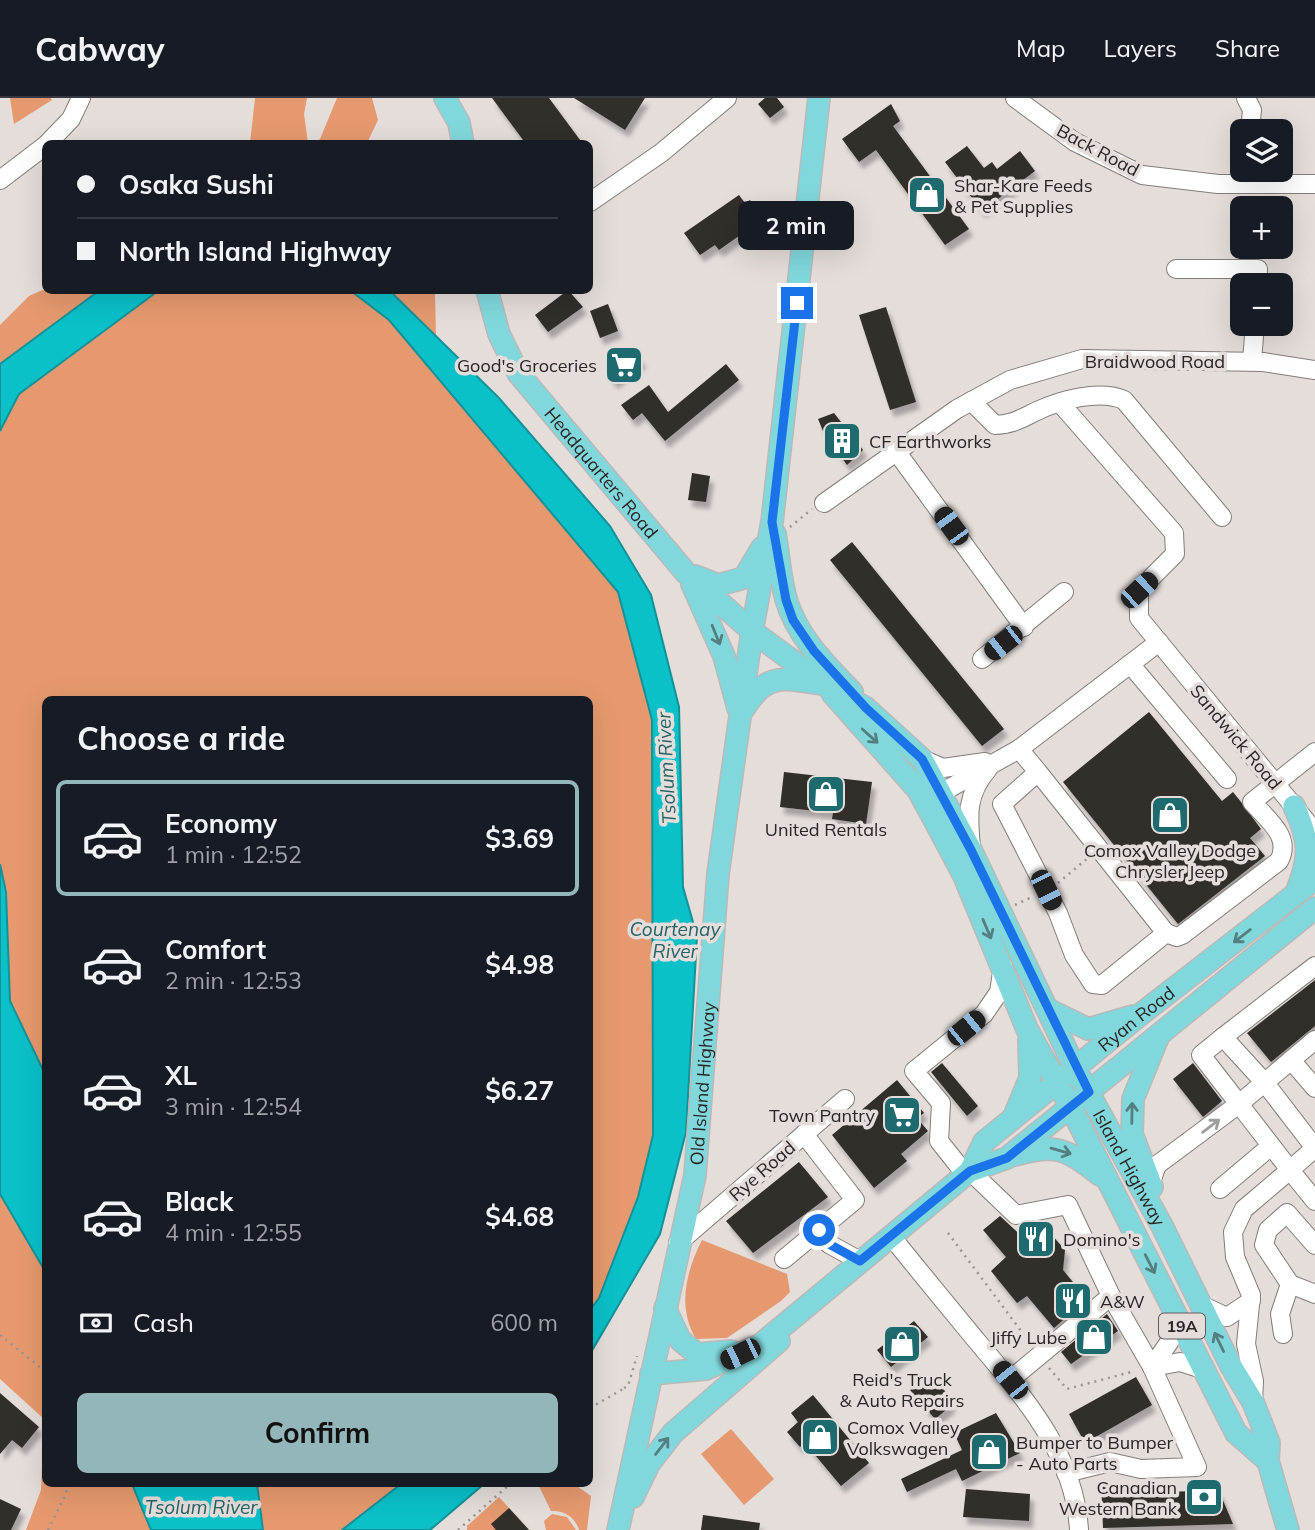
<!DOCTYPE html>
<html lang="en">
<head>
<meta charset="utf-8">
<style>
  :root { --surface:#171b24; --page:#20242c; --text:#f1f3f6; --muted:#9ea1a6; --line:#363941; --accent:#92b6b9 }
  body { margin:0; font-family:Mulish,sans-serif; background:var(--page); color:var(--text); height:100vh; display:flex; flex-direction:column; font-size:26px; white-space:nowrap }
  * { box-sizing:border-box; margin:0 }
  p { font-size:23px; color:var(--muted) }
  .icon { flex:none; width:38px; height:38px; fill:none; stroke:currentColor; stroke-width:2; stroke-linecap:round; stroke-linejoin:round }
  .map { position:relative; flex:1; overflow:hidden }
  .side { position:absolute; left:42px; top:598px; width:551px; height:791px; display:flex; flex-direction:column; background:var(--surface); border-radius:10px; box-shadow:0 7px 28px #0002 }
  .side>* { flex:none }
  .banner { position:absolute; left:42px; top:42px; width:551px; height:154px; border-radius:10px; box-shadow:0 7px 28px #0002; display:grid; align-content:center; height:154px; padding:0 35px; background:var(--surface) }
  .fabs { position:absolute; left:1230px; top:21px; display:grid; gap:14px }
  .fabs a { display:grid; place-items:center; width:63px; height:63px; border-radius:10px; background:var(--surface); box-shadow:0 7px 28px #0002; font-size:35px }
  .end { position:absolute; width:32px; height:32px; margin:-16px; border:9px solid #1a73e8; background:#fff; box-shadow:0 0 0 4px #fff }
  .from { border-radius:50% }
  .bubble { position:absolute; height:49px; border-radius:10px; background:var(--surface); box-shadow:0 7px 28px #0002; font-size:23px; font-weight:700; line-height:49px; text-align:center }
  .car { position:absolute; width:21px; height:42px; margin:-21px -10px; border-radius:9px; box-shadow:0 0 5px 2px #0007; background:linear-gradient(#222 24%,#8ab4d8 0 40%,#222 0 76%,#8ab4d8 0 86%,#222 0) }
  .banner b { display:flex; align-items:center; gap:24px; height:66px; font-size:26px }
  .banner b+b { border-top:2px solid var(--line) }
  .banner i { width:18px; height:18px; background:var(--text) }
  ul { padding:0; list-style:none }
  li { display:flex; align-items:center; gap:21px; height:116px; margin:0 14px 10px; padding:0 21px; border:4px solid transparent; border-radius:10px }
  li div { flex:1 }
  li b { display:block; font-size:26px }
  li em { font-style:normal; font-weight:700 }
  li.current { border-color:var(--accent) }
  li>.icon { width:63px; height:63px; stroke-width:1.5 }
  h2 { padding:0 35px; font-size:32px; line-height:84px }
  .pay { display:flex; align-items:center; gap:18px; height:77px; padding:0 35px; font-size:26px }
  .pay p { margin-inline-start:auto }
  .cta { display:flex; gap:14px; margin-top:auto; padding:14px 35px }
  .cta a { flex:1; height:80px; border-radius:10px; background:var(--accent); color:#111; font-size:28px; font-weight:700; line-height:80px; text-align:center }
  header { display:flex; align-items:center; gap:42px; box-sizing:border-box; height:98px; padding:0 35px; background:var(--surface); border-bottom:2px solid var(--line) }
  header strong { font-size:33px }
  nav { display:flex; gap:38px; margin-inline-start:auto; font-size:24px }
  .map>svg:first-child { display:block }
</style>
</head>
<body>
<header>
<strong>Cabway</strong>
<nav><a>Map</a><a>Layers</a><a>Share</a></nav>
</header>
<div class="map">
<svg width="1315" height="1432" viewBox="0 0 1315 1432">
  <defs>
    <filter id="shadow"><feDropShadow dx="4" dy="7" stdDeviation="2" flood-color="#0004"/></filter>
  </defs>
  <rect width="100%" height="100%" fill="#e4ddda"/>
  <!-- green -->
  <g fill="#e6996e">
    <path d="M10 0H51L52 2 14 26Z"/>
    <path d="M255 0H307L304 16 308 45H250Z"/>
    <path d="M337 0H372L378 22 368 43 315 45 320 41Z"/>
    <path d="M45 191 100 193 0 266V227L29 198Z"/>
    <path d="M158 193H351L389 222 618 494 652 622 653 1037 638 1099 599 1200 590 1212V602H46L45 976 10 903 6 794 0 766V333L19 296Z"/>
    <path d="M390 193H435L436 239Z"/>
    <path d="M0 1096 45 1173 46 1386H132L151 1432H26L41 1392 44 1321 0 1281Z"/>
    <path d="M702 1142 787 1176 790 1194 781 1203 727 1240 696 1241C677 1210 686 1173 702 1142Z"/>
    <path d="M731 1331 774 1381 744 1407 701 1356Z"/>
    <path d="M257 1386H401L342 1432H263Z"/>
    <path d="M544 1386H574L591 1398 587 1432H579C575 1419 564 1412 551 1413L539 1388Z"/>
    <path d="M499 1399 529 1432H467V1428Z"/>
    <path d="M552 1416 567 1419 576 1432H546L544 1423Z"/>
  </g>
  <!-- water -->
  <g fill="#0ac0c9" stroke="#139298" stroke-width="2">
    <path d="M100 192 158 193 19 296 0 333V266Z"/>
    <path d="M351 193H390L499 300 610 428 651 497 679 609 683 789 697 838 686 1034 660 1136 590 1256V1212L599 1200 638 1099 653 1037 652 622 618 494 389 222Z"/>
    <path d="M0 766 6 794 10 903 45 976V1173L0 1096Z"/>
    <path d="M132 1386H257L263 1432H151Z"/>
    <path d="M401 1386H484L430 1432H342Z"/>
  </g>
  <!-- building -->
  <g fill="#322d2b" filter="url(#shadow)">
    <path d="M492 0H549L583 46H526Z"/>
    <path d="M574 0H645L625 32Z"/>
    <path d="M765 0H777L784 9 770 20 758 6Z"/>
    <path d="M891 6 900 23 893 28 969 131 945 147 876 52 859 64 842 41Z"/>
    <path d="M967 48 984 70 992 64 997 71 1020 53 1035 73 982 113 945 64Z"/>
    <path d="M739 97 745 105 750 102 763 121 719 152 715 147 700 157 684 135Z"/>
    <path d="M568 192 583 209 548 234 535 217Z"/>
    <path d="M608 206 618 233 600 240 590 213Z"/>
    <path d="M886 209 916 304 890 312 859 217Z"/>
    <path d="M633 251 642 263 614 284 605 272Z"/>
    <path d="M726 266 739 282 665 343 642 315 633 322 621 307 649 287 668 314Z"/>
    <path d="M834 315 863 352 847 367 823 333 818 321Z"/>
    <path d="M692 375 710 378 706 404 688 402Z"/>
    <path d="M852 444 1004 631 982 648 830 462Z"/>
    <path d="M1149 614 1222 703 1233 694 1241 704 1261 731 1250 740 1265 758 1178 826 1063 684Z"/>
    <path d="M784 674 872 684 866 726 832 721 833 715 780 709Z"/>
    <path d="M1315 882V928L1271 964 1247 935Z"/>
    <path d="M942 965 978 1008 967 1018 931 974Z"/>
    <path d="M1193 965 1222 1003 1203 1019 1173 981Z"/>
    <path d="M897 982 924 1015 917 1020 928 1033 901 1056 907 1063 874 1090 832 1037Z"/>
    <path d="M799 1064 828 1099 753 1155 726 1123Z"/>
    <path d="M1000 1118 1028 1144 1037 1135 1051 1136 1065 1152 1063 1172 1087 1201 1054 1230 1027 1198 1017 1205 991 1173 1006 1159 983 1132Z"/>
    <path d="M1107 1216 1118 1233 1071 1266 1061 1254Z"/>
    <path d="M914 1223 928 1239 891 1269 877 1252Z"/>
    <path d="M926 1278 933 1286 936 1283 952 1301 949 1304 952 1307 935 1321 910 1292Z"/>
    <path d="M1136 1279 1152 1307 1085 1345 1069 1316Z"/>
    <path d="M0 1295 39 1329 22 1350 12 1342 0 1356Z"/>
    <path d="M813 1297 869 1365 841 1388 805 1345 800 1349 787 1334 798 1324 791 1315Z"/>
    <path d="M996 1315 1020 1355 962 1383 956 1371 907 1394 901 1381 962 1352 954 1335Z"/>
    <path d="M1101 1385H1130L1131 1394 1219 1393 1233 1426 1103 1430Z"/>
    <path d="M966 1391 1030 1396 1029 1423 963 1419Z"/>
    <path d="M0 1401 21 1411 11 1432H0Z"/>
    <path d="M509 1410 529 1432H496L491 1426Z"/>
    <path d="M703 1417 760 1425 759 1432H701Z"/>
  </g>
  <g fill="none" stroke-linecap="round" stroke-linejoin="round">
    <defs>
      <g id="minor">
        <path d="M1015 0 1075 44 1142 77 1218 86H1315"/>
        <path d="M1246 0 1252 12 1250 33"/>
        <path d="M47 46 71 21 81 0"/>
        <path d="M0 82 46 47"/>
        <path d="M590 104 661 55 727 0"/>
        <path d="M1176 171H1258L1257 187"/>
        <path d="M1252 263 1255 226"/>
        <path d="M971 303 995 327C1012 327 1022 320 1037 313 1060 302 1100 291 1124 302L1222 419"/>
        <path d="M1060 305 1174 435 1175 456 1139 492V520L1315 734"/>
        <path d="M896 353 1024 529"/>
        <path d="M824 405 957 311 1010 282 1082 261 1263 264 1315 272"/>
        <path d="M982 561 1064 494"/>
        <path d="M1130 566 1227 681"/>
        <path d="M1019 651 1038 674 1002 706 1058 815 1074 857 1093 886 1102 887 1166 835 1038 674"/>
        <path d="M922 661 943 670 985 664"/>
        <path d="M926 694 941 695 1019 651 1159 544"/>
        <path d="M971 749C968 717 966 696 988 671"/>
        <path d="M1166 835 1177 839 1182 837 1279 763C1292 739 1268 722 1252 704L1315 654"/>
        <path d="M1223 939 1315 868"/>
        <path d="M1291 962 1315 990"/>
        <path d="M804 1036 855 1102 819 1132 829 1146 860 1163"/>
        <path d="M970 1073 1016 1117 1068 1107 1111 1198 1152 1269 1197 1369 1141 1371 1110 1364 1066 1375"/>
        <path d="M966 1077 939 1043 941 1005 914 973 984 916 999 894 1003 868"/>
        <path d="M1151 1084 1157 1067 1239 1006 1201 957 1223 939 1265 985 1315 1050 1290 1072 1315 1103"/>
        <path d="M1220 1091 1271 1048"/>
        <path d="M891 1138C919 1173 948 1208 976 1242 1023 1298 1075 1356 1079 1432"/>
        <path d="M678 1145 845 1001"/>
        <path d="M1315 1147 1287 1115 1268 1132 1264 1147 1290 1186 1315 1196"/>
        <path d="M784 1161 819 1132"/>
        <path d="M1201 1207 1227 1219 1251 1203"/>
        <path d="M1283 1236 1280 1216 1290 1186"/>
        <path d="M1152 1269 1170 1243 1174 1214"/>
        <path d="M1152 1269 1180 1264 1205 1272"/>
        <path d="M1010 1282 1111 1198"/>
        <path d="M1253 1304 1254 1283 1246 1246 1251 1197 1235 1159 1233 1134 1244 1111 1290 1072 1239 1006 1315 942"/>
      </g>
      <g id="major">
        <path d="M445 0 459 25 463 46"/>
        <path id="s1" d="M487 192 499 236 518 275 686 475 752 533 825 587 866 610 922 661 971 752 1076 972 1162 1128 1231 1268 1253 1304 1269 1345 1268 1363 1288 1432"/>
        <path d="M775 436C779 458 780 480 786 501 797 539 826 567 852 594"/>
        <path d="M695 478 718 487 744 480 762 450"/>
        <path d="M692 486 724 558 738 610"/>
        <path d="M832 595 918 692 937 727 964 778 1027 931 1070 1008 1236 1335 1268 1363"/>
        <path d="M743 612C766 574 782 580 822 586"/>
        <path d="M1294 708C1310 743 1311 759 1296 795"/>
        <path d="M1049 912 1088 931 1133 918"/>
        <path d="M1015 1016 1030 980 1029 943"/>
        <path d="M1015 1057C1057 1045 1066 1051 1100 1077"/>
        <path id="s2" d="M970 1073 984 1044 1141 916 1315 781"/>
        <path d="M1152 1089 1132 1036 1133 1001 1159 937"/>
        <path d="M665 1210 680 1242 697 1256 731 1253"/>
        <path d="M651 1276 706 1271 760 1247 970 1073 1007 1060 1315 810"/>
        <path d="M633 1399 649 1366 673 1335 779 1243"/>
        <path id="s3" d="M618 1432 695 1077 718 776 752 533 772 424 819 0"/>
      </g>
    </defs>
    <!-- minor casing -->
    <use href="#minor" stroke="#837d7a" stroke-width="20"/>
    <!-- major casing -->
    <use href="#major" stroke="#bab9b9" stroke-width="24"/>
    <!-- path -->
    <g stroke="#999492" stroke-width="2.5" stroke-dasharray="2 5" stroke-linecap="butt">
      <path d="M790 429 812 411"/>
      <path d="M1058 785 1088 760"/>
      <path d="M1015 807 1034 798"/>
      <path d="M948 1135 1030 1245"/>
      <path d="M0 1237 46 1274"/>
      <path d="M1049 1270 1067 1291 1135 1273"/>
      <path d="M624 1290 628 1288 637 1258"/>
      <path d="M590 1310 623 1291"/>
      <path d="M48 1432 66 1396 67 1386"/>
      <path d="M458 1432 510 1386"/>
    </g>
    <!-- minor -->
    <use href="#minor" stroke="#fff" stroke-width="18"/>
    <!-- major -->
    <use href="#major" stroke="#81d8dc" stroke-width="21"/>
  </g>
  <!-- one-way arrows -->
  <defs><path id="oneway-shaft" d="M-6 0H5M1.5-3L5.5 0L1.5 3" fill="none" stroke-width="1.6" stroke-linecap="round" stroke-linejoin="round" transform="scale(1.75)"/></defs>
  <g stroke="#547e80">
    <use href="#oneway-shaft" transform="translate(716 537) rotate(68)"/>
    <use href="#oneway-shaft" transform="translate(870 638) rotate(42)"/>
    <use href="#oneway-shaft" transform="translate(987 831) rotate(67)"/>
    <use href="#oneway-shaft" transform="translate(1242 838) rotate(142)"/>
    <use href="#oneway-shaft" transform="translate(1132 1015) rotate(-89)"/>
    <use href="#oneway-shaft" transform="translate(1061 1053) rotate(16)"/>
    <use href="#oneway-shaft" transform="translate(1150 1166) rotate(63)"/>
    <use href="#oneway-shaft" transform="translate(1219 1244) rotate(-116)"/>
    <use href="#oneway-shaft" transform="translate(662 1348) rotate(-52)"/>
  </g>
  <use stroke="#9e9d9c" href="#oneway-shaft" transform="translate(1211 1028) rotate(-37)"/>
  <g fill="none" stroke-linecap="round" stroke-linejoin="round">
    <!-- route -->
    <path stroke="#1a73e8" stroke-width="9" d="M797 205 772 424 786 502 793 522 814 553 866 610 922 661 971 752 1089 994 1007 1060 970 1073 860 1163 829 1146 819 1132"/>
  </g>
  <!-- icons -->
  <defs>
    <symbol id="shop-square" viewBox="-11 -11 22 22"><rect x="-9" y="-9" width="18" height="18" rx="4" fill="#1e6b6f" stroke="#e4ddda"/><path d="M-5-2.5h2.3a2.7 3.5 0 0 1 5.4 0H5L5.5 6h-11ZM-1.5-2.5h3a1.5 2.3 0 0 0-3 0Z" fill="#fff"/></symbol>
    <symbol id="supermarket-square" viewBox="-11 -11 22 22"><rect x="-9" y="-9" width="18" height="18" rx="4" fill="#1e6b6f" stroke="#e4ddda"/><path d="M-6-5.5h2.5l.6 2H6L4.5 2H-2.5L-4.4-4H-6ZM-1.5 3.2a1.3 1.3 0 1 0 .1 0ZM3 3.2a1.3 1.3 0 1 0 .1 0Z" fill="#fff"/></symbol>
    <symbol id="building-square" viewBox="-11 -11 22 22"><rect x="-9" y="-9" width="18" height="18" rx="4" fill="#1e6b6f" stroke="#e4ddda"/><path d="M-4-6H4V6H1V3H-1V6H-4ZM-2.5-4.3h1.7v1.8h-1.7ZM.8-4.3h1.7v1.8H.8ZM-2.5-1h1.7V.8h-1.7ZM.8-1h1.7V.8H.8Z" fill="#fff"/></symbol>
    <symbol id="restaurant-square" viewBox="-11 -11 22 22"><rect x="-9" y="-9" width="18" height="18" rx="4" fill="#1e6b6f" stroke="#e4ddda"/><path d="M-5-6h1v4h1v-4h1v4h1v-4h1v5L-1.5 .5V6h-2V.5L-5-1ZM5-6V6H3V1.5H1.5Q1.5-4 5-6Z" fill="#fff"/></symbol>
    <symbol id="bank-square" viewBox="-11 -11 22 22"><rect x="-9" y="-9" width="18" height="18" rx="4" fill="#1e6b6f" stroke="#e4ddda"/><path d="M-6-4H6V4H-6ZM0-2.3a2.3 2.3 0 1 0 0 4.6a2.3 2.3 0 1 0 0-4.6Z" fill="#fff"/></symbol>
  </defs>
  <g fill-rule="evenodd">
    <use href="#shop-square" x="905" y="75" width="44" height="44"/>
    <use href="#supermarket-square" x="602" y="245" width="44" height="44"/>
    <use href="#building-square" x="820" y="321" width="44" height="44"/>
    <use href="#shop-square" x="804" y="674" width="44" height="44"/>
    <use href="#shop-square" x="1148" y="695" width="44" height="44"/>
    <use href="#supermarket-square" x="880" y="995" width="44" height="44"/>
    <use href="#restaurant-square" x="1014" y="1119" width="44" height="44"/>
    <use href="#restaurant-square" x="1051" y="1181" width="44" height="44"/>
    <use href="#shop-square" x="1072" y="1217" width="44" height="44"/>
    <use href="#shop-square" x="880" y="1224" width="44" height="44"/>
    <use href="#shop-square" x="798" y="1317" width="44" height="44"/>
    <use href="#shop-square" x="967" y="1332" width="44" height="44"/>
    <use href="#bank-square" x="1182" y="1377" width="44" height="44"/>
  </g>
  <g text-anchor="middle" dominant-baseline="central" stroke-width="7" stroke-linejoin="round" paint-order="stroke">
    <!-- shield labels -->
    <rect fill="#e4ddda" stroke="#605c5b" stroke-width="2" x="1159" y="1215.5" width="46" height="25" rx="5"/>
    <g font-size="16" font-weight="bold" fill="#282524">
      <text x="1182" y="1228">19A</text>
    </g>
    <!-- street labels -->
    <g font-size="18" fill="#282524" stroke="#e4ddda">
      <text transform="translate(1098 52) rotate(28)">Back Road</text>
      <text x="1155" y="263">Braidwood Road</text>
      <text stroke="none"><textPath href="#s1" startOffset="219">Headquarters Road</textPath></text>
      <text transform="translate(1236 639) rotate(50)">Sandwick Road</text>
      <text stroke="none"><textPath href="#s2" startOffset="228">Ryan Road</textPath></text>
      <text stroke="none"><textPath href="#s3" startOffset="455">Old Island Highway</textPath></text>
      <text stroke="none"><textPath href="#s1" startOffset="1110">Island Highway</textPath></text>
      <text transform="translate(762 1073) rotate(-41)">Rye Road</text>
    </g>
    <!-- poi labels -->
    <g font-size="18" fill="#282524" stroke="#e4ddda" text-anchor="start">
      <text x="954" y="87">Shar-Kare Feeds<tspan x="954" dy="21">&amp; Pet Supplies</tspan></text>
      <text x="597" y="267" text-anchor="end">Good's Groceries</text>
      <text x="869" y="343">CF Earthworks</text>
      <text x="826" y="731" text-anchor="middle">United Rentals</text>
      <text x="1170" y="752" text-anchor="middle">Comox Valley Dodge<tspan x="1170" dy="21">Chrysler Jeep</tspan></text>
      <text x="875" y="1017" text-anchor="end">Town Pantry</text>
      <text x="1063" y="1141">Domino's</text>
      <text x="1100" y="1203">A&amp;W</text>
      <text x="1067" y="1239" text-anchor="end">Jiffy Lube</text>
      <text x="902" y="1281" text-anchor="middle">Reid's Truck<tspan x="902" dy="21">&amp; Auto Repairs</tspan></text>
      <text x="847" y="1329">Comox Valley<tspan x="847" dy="21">Volkswagen</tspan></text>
      <text x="1016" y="1344">Bumper to Bumper<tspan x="1016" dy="21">- Auto Parts</tspan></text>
      <text x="1177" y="1389" text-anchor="end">Canadian<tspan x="1177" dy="21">Western Bank</tspan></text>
    </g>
    <!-- water labels -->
    <g font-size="19" font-style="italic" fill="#266266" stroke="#e4ddda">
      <text transform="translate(666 670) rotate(-93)">Tsolum River</text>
      <text x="675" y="831">Courtenay<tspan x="675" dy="22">River</tspan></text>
      <text x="201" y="1409">Tsolum River</text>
    </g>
  </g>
</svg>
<div class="fabs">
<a><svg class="icon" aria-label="layers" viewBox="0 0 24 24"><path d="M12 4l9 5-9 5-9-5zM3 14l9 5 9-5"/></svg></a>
<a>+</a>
<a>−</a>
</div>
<i class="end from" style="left:819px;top:1132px"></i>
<i class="end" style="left:797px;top:205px"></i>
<div class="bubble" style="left:738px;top:103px;width:116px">2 min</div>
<i class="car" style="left:951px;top:428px;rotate:324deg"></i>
<i class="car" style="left:1139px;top:492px;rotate:47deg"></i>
<i class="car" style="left:1003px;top:545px;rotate:232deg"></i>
<i class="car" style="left:1046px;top:792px;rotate:154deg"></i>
<i class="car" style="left:966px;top:930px;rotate:51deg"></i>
<i class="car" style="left:740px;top:1256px;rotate:244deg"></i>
<i class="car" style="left:1010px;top:1282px;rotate:321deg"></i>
<div class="banner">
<b><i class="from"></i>Osaka Sushi</b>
<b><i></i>North Island Highway</b>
</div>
<section class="side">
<h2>Choose a ride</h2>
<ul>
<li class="current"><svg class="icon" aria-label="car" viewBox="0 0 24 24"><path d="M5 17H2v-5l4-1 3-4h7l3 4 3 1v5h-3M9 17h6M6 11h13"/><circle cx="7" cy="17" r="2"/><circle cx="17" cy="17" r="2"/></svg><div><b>Economy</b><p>1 min · 12:52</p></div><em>$3.69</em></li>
<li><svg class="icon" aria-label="car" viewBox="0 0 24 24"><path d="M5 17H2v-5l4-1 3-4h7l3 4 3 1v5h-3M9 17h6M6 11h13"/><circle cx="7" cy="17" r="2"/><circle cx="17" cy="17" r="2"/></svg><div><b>Comfort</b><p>2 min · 12:53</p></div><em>$4.98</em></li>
<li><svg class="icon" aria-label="car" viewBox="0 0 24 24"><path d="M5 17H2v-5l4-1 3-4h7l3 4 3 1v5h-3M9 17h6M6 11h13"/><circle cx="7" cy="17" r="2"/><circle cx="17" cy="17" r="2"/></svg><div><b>XL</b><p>3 min · 12:54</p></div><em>$6.27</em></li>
<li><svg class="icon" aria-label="car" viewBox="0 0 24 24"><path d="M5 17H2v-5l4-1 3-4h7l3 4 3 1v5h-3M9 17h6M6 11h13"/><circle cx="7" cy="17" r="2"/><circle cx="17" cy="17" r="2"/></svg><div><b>Black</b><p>4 min · 12:55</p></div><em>$4.68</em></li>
</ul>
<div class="pay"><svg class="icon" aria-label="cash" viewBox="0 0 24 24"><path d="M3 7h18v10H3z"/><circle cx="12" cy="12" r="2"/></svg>Cash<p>600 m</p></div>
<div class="cta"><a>Confirm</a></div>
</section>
</div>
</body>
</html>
